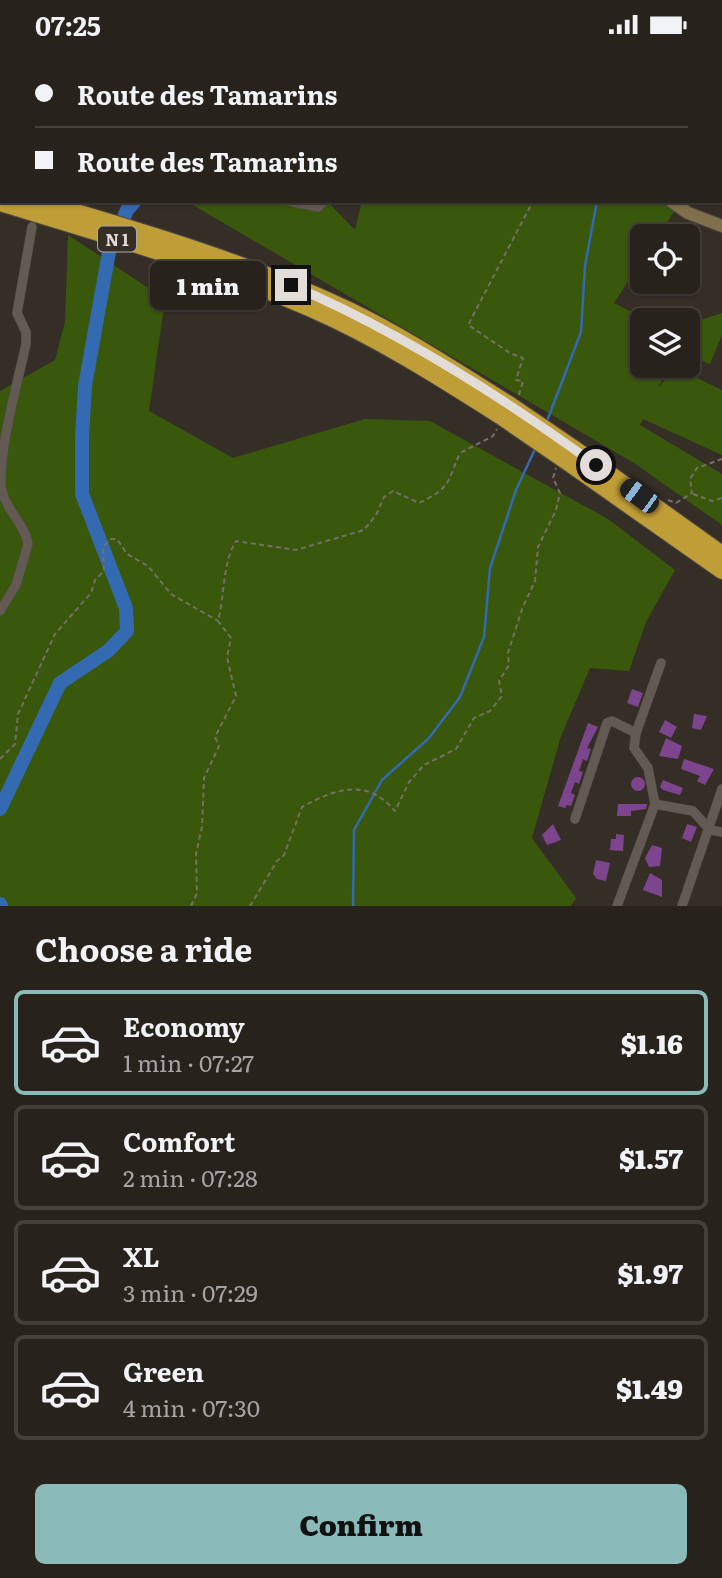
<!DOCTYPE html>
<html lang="en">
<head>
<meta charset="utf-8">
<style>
  :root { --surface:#28221d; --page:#302a26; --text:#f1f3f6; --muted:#a5a4a4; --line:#443f3b; --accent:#8bbbb9 }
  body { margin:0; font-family:Literata,serif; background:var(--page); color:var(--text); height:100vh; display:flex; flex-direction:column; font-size:26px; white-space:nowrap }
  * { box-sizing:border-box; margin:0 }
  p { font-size:23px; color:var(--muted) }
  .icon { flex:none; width:38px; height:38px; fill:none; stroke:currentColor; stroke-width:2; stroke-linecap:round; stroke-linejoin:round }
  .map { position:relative; height:857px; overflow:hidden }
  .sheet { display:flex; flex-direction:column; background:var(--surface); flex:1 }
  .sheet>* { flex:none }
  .guide { position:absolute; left:0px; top:0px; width:723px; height:154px; box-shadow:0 2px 5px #0004,0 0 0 2px var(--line); display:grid; align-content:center; height:154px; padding:0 35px; background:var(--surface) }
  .fabs { position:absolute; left:630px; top:175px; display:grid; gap:14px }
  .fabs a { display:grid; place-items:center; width:70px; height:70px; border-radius:10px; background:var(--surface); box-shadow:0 2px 5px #0004,0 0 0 2px var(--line); font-size:35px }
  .end { position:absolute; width:32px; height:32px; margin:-16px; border:9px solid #e2ddd9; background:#111; box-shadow:0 0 0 4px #111 }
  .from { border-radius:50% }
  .bubble { position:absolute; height:49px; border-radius:10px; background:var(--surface); box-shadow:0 2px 5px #0004,0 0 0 2px var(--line); font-size:23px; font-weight:800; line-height:49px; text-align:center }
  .car { position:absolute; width:21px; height:42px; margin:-21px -10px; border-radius:9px; box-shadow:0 0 5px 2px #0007; background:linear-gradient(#222 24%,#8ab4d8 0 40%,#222 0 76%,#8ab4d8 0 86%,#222 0) }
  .guide b { display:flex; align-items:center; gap:24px; height:66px; font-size:26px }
  .guide b+b { border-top:2px solid var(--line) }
  .guide i { width:18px; height:18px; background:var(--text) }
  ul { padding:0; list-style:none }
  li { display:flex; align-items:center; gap:21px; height:105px; margin:0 14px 10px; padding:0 21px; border:4px solid var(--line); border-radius:10px }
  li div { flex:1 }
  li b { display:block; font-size:26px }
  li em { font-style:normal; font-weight:800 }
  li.on { border-color:var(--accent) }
  li>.icon { width:63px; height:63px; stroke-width:1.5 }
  h2 { padding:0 35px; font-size:32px; line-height:84px }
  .cta { display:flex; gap:14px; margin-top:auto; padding:14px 35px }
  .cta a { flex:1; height:80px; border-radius:10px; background:var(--accent); color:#111; font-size:28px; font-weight:800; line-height:80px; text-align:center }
  .status { display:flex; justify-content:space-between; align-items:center; height:49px; padding:0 35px; background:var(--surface); direction:ltr }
  .status svg { height:19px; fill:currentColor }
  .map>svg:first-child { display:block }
</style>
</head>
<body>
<div class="status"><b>07:25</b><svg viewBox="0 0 49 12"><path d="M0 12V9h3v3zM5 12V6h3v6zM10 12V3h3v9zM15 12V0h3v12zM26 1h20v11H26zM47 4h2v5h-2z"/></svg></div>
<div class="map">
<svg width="722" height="857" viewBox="0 0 722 857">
  <rect width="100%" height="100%" fill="#352e27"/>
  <!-- green -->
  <g fill="#3a580c">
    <path d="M0 0H182L183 2H2L0 144Z"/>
    <path d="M186 152H327L355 181 362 152H681L658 187H642V211L614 254 647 271H642V317H669L658 339 676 319 722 341V406L643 370 640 376 722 425V476L634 414Z"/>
    <path d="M68 186 165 250 149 362 233 409 365 370 430 372 608 470 675 521 646 573 629 622 590 619 561 687 532 789 576 849 571 857H0V342L55 311 65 273Z"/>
    <path d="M722 264V286L710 315 688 306V275Z"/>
  </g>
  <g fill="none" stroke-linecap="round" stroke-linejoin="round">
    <!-- stream -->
    <g stroke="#336ab2" stroke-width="2.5">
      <path d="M697 2 698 0"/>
      <path d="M547 372 581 283 585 217 597 152"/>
      <path d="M353 857 354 781 382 731 429 689 460 648 484 588 490 519 516 441 536 398"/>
    </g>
    <!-- river -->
    <g stroke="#336ab2" stroke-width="14">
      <path d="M267 2 270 0"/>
      <path d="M0 760 60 634 108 602 127 582 126 559 82 445V388L85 337 109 203 127 161 135 152"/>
      <path d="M0 855 1 857"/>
    </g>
  </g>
  <!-- building -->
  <g fill="#7c458d">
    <path d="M632 640 643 644 638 658 627 654Z"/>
    <path d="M694 665 707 667 701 681 692 679Z"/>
    <path d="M665 671 677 678 671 689 659 683Z"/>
    <path d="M588 674 598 678 587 699 591 700 587 712 583 710 579 722 583 723 579 735 575 733 571 744 575 746 571 757 567 756 565 759 558 757Z"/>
    <path d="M666 689 682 697 678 710 659 707Z"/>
    <path d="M684 710 714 720 705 736 697 732 700 727 681 720Z"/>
    <circle cx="638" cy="735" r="7"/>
    <path d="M663 731 683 739 680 746 663 741 660 738Z"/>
    <path d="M618 755H647L646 760 631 762V767H617Z"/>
    <path d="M553 775 561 791 547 796 542 786Z"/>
    <path d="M687 775 697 778 691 793 682 789Z"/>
    <path d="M616 785 624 786 623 802 610 801 611 790H616Z"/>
    <path d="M652 796 662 799 660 817 649 818 645 809Z"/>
    <path d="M596 811 610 814 606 832 597 830 593 825Z"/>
    <path d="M650 824 662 831V848L643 841Z"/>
  </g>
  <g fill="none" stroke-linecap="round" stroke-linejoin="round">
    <defs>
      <path id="lane" d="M332 2 333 0"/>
      <g id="street">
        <path d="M612 0 615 2"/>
        <path d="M470 2H478"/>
        <path d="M0 75 2 72"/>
        <path d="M0 83 2 88"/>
        <path d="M288 152 318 158 324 152"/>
        <path d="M0 562 16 536 28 495C26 476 3 459 1 436 0 394 17 337 26 295V283L17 264 32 178"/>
        <path d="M661 614 636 684 634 699 648 719 655 755 693 762 710 781 722 783"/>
        <path d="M575 770 607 674 612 672 636 684"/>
        <path d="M617 857 655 755"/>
        <path d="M682 857 722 740"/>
      </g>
      <g id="secondary">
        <path d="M721 147H722"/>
        <path d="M671 152 688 164 722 177"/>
      </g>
      <g id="highway">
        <path d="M0 141H2"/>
        <path d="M39 152C144 183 250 214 349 261 405 288 456 322 509 355"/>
        <path d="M0 154C105 186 210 216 311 260 377 289 439 328 500 367"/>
        <path d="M575 400 722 505"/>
        <path d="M567 413 722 522"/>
      </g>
    </defs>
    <!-- lane casing -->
    <use href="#lane" stroke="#4f4a44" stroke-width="6"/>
    <!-- street casing -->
    <use href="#street" stroke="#4f4a44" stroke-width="10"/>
    <!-- secondary casing -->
    <use href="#secondary" stroke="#4f4a44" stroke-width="14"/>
    <!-- highway casing -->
    <use href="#highway" stroke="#4f4a44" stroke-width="18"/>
    <!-- path -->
    <g stroke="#756f69" stroke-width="2" stroke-dasharray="5 3.5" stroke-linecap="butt">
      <path d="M193 2V0"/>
      <path d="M519 346 523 332 516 331 523 309 510 304 468 276 533 152"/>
      <path d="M693 445 712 452 722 449"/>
      <path d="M668 451 676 454 692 444 690 430 697 419 722 410"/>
      <path d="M0 710 15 695 18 665 55 585 91 544 95 531 104 522 103 498 111 490H117L127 505 148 517 171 545 218 572"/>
      <path d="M191 857 197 844 196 805 202 778 204 729 219 697 215 688 236 647 227 608 231 589 218 572C225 546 222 515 236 492L296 501 364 481 376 466 384 448 393 442 419 454C451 439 447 433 460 404L493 387 497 380"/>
      <path d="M250 857 277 812 284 806 302 758C337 739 367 729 395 762L409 733 424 716 456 700 474 669 490 662 502 647 499 632 509 616 508 604 522 560 535 532 538 498 556 461 560 444 553 429 556 419"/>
    </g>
    <!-- lane -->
    <use href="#lane" stroke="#635b53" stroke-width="4.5"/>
    <!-- street -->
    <use href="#street" stroke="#635b53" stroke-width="9"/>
    <!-- secondary -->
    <use href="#secondary" stroke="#7f6f4b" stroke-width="12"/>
    <!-- highway -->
    <use href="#highway" stroke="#c09e37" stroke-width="16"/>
    <defs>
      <g id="highway-bridge">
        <path d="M509 355 575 400"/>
        <path d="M500 367 567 413"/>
      </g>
    </defs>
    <!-- highway-bridge casing -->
    <use href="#highway-bridge" stroke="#4f4a44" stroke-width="18" stroke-linecap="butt"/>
    <!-- highway-bridge -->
    <use href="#highway-bridge" stroke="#c09e37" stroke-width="16"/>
  </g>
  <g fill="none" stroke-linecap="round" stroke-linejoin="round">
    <!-- route -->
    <path stroke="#e2ddd9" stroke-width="9" d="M291 236C400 283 500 346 596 416"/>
  </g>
  <g text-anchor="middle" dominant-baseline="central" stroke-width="7" stroke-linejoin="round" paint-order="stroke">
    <!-- shield labels -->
    <rect fill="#352e27" stroke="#aea8a4" stroke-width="2" x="98" y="177.5" width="38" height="25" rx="5"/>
    <g font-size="16" font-weight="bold" fill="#e2ddd9">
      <text x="117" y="190">N 1</text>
    </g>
  </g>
</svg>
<div class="fabs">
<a><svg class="icon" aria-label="locate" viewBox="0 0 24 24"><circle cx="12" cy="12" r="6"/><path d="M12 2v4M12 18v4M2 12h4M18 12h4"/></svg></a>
<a><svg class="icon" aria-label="layers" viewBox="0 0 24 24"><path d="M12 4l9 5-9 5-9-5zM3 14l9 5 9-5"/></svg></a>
</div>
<i class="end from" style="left:596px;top:416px"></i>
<i class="end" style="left:291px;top:236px"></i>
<div class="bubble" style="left:150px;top:212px;width:116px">1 min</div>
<i class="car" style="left:639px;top:447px;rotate:306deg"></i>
<div class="guide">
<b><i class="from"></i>Route des Tamarins</b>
<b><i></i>Route des Tamarins</b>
</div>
</div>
<section class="sheet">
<h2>Choose a ride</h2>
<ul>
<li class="on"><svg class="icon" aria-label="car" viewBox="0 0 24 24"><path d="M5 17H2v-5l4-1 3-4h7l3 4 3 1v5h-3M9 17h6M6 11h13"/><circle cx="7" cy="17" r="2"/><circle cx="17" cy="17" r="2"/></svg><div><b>Economy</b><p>1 min · 07:27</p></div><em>$1.16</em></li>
<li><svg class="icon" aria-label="car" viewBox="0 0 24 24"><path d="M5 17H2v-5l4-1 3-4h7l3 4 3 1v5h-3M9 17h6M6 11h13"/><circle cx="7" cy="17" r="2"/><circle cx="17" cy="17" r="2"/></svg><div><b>Comfort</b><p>2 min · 07:28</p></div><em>$1.57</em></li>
<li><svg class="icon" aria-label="car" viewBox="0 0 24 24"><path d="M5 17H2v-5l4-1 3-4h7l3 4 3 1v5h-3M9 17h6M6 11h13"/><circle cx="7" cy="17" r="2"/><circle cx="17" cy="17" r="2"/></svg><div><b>XL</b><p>3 min · 07:29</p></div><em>$1.97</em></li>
<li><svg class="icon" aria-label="car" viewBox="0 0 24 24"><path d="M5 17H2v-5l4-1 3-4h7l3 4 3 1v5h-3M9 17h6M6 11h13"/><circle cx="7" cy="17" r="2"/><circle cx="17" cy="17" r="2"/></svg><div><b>Green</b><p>4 min · 07:30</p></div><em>$1.49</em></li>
</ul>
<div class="cta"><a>Confirm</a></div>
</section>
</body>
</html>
